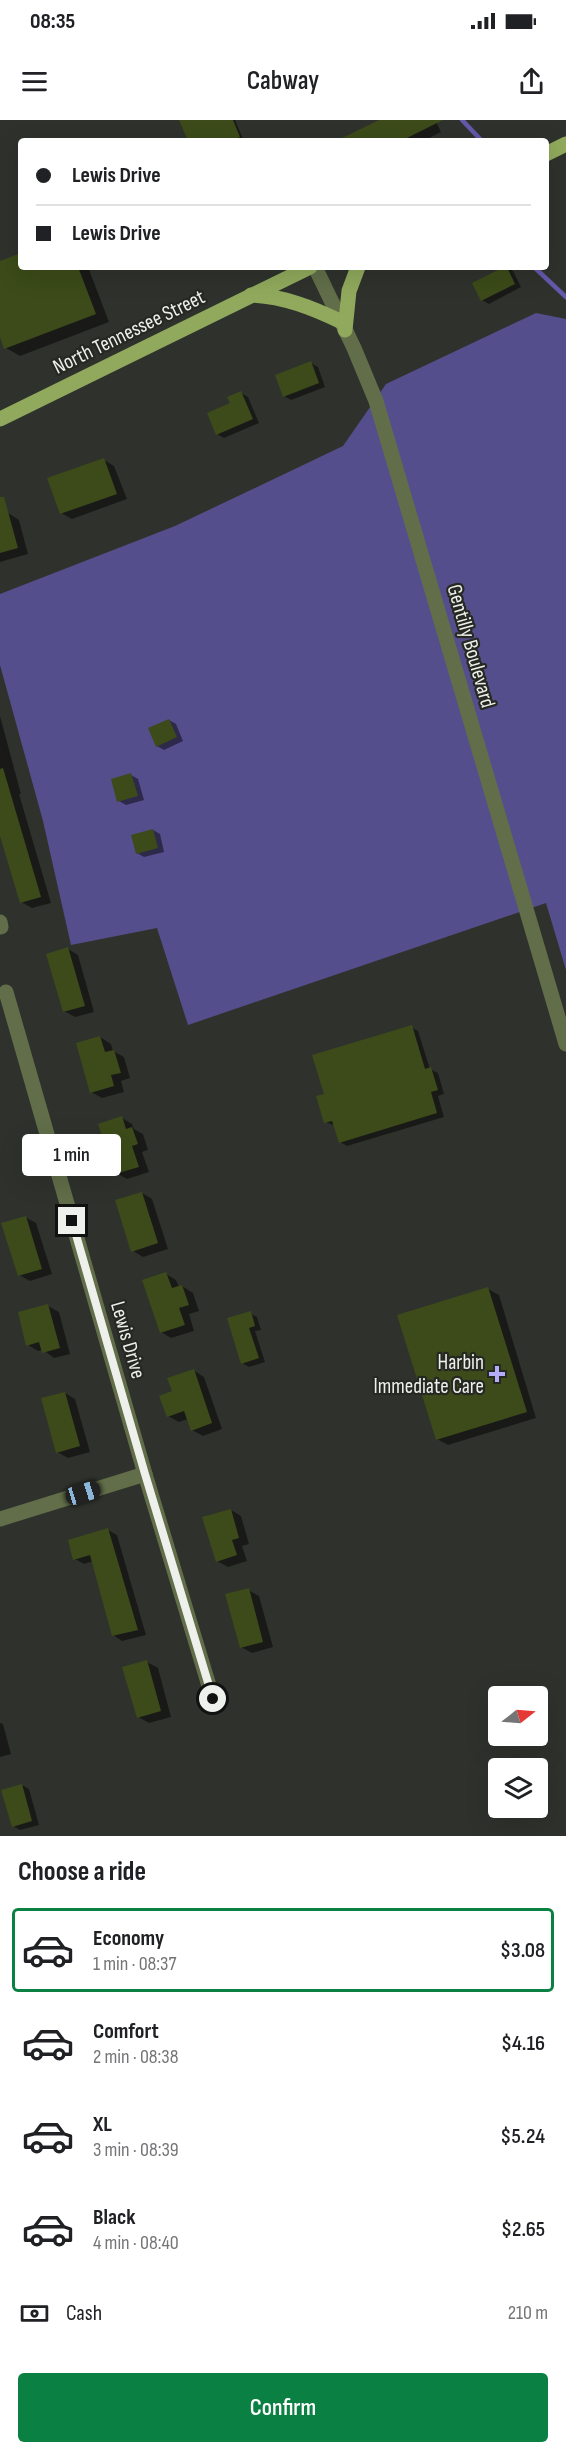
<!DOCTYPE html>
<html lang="en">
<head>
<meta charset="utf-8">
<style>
  :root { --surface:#fff; --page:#f2f2f2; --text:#202124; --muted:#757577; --line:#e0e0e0; --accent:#0b8043 }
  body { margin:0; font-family:"Sofia Sans Condensed",sans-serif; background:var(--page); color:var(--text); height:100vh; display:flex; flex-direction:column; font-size:22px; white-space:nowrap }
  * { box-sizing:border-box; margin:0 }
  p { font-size:20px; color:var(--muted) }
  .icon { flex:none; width:33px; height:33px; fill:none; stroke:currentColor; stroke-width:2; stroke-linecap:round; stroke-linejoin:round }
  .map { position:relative; height:1716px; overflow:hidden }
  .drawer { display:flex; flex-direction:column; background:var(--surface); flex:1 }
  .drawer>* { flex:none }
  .banner { position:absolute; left:18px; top:18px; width:531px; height:132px; border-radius:6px; box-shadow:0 6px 24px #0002; display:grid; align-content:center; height:132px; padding:0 18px; background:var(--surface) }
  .needle { width:39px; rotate:73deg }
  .tools { position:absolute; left:488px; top:1566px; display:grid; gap:12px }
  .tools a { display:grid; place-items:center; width:60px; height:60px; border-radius:6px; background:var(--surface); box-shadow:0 6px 24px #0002; font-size:30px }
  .end { position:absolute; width:27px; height:27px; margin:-14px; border:8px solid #eef0ec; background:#111; box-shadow:0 0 0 3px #111 }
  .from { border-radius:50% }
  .bubble { position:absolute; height:42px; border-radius:6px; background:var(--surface); box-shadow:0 6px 24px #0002; font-size:20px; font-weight:600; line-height:42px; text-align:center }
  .car { position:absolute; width:18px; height:36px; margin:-18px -9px; border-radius:8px; box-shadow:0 0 4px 2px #0007; background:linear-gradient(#222 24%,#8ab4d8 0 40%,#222 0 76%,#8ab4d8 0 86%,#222 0) }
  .banner b { display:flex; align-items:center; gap:21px; height:57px; font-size:22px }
  .banner b+b { border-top:2px solid var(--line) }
  .banner i { width:15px; height:15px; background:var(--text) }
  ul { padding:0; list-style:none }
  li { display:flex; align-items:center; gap:18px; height:84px; margin:0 12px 9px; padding:0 6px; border:3px solid transparent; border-radius:6px }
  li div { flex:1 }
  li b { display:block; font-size:22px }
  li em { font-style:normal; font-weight:600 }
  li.selected { border-color:var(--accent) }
  li>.icon { width:54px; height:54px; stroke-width:1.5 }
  h2 { padding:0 18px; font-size:27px; line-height:72px }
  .pay { display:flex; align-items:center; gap:15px; height:66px; padding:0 18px; font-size:22px }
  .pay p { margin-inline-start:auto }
  .primary-button { display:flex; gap:12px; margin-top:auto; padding:12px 18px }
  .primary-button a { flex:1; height:69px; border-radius:6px; background:var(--accent); color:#fff; font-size:24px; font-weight:600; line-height:69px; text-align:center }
  .status { display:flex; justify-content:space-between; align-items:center; height:42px; padding:0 30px; background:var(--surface); direction:ltr }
  .status svg { height:16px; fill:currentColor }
  header { display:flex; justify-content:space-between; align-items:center; height:78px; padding:0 18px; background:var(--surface); font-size:27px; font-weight:600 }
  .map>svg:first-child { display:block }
</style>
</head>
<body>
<div class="status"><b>08:35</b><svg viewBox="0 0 49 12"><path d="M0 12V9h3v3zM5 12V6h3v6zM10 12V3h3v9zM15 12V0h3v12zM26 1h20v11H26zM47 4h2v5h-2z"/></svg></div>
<header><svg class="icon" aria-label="menu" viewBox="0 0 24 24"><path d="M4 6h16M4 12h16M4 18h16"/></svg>Cabway<svg class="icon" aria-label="share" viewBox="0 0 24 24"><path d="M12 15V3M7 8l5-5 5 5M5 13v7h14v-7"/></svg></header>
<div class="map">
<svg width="566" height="1716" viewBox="0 0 566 1716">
  <rect width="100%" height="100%" fill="#2f322c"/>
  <!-- green -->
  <path fill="#554e8c" d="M536 193 566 199V850L546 783 188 905 157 808 71 825 43 701 0 545V474L175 406 343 326 386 264Z"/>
  <!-- shadow -->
  <g fill="#0007">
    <path d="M181 0H235L243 19 241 21H190Z"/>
    <path d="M381 0H435L441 12 423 21H355Z"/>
    <path d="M21 135V147H88L109 202 20 236 6 228 0 213V143Z"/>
    <path d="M506 147 513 151 521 167 489 184 482 180Z"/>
    <path d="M311 243 318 247 325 267 291 280 284 276Z"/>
    <path d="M241 273 248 277 259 303 224 318 217 314 232 284Z"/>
    <path d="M104 340 114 346 127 379 72 399 61 393Z"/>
    <path d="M8 393 19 400 28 434 0 442V396Z"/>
    <path d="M0 596 21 674H19L51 783 32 788 21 782 0 711Z"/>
    <path d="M169 600 176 604 183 621 164 630 157 626Z"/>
    <path d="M131 655 138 659 144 680 126 685 119 681Z"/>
    <path d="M153 710 160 714 164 732 144 737 137 733Z"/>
    <path d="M68 829 78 835 94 892 75 897 64 891Z"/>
    <path d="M411 907 418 911 430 949 438 953 444 974 438 976 444 997 347 1026 340 1022 335 1006 326 1002V975Z"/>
    <path d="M100 917 111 924 113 931 124 937 130 958 121 961 124 972 102 978 91 972Z"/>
    <path d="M122 998 132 1004 134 1009 143 1014 148 1030 142 1032 149 1052 127 1059 116 1053Z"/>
    <path d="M142 1073 152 1079 168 1129 143 1137 133 1131Z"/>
    <path d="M25 1097 36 1103 52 1154 30 1161 19 1155Z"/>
    <path d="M166 1154 176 1160 179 1167 182 1166 193 1173 199 1191 189 1194 194 1211 171 1218 161 1212Z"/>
    <path d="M488 1169 499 1175 536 1298 448 1325 437 1319Z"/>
    <path d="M48 1186 59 1192 70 1234 54 1238 43 1230 38 1231 28 1225Z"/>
    <path d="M250 1193 257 1197 261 1210 255 1211 265 1242 249 1247 242 1243Z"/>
    <path d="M193 1250 204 1257 222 1309 203 1316 192 1310 188 1299 179 1302 168 1296 174 1272Z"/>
    <path d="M65 1273 75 1279 90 1332 68 1338 57 1332Z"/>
    <path d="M231 1390 241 1396 249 1424 242 1426 247 1441 228 1447 217 1441Z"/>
    <path d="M108 1410 117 1415 146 1515 122 1521 113 1515 94 1441 84 1444 75 1439Z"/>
    <path d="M248 1470 259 1476 273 1527 252 1533 241 1527Z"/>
    <path d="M147 1542 158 1548 171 1597 149 1603 138 1597Z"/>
    <path d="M0 1603 3 1604 11 1634 0 1637Z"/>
    <path d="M22 1665 29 1669 39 1705 20 1710 13 1706Z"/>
  </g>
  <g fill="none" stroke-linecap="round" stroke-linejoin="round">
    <!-- stream -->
    <g stroke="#6358aa" stroke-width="4.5">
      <path d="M462 0 482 21"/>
      <path d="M534 147 566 177"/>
    </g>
  </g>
  <!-- building -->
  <g fill="#3c4b19">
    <path d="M179 0H233L240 17 232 21H188Z"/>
    <path d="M379 0H443L401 21H336Z"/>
    <path d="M21 133V147H78L96 194 4 229 0 217V141Z"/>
    <path d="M504 147H507L515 164 481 181 472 163Z"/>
    <path d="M311 241 319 263 283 277 275 255Z"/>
    <path d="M241 271 253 299 216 315 207 293 230 283 227 277Z"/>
    <path d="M104 338 117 374 60 394 47 358Z"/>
    <path d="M0 377H4L18 428 0 433Z"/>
    <path d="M169 599 177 617 156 627 148 608Z"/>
    <path d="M3 648 41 777 20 783 0 716V649Z"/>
    <path d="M131 653 138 676 117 682 111 659Z"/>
    <path d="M153 709 158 728 136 734 131 715Z"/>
    <path d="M68 827 85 886 63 892 46 834Z"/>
    <path d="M412 905 425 949 431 947 438 970 431 972 437 993 339 1023 332 1001 324 1003 316 976 324 974 312 935Z"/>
    <path d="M100 916 105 932 114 930 121 953 111 955 114 966 90 973 76 923Z"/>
    <path d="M122 996 126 1009 132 1007 138 1024 132 1026 139 1047 115 1054 98 1004Z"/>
    <path d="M142 1072 158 1123 131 1132 115 1080Z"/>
    <path d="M26 1096 42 1149 18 1156 1 1103Z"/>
    <path d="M166 1152 172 1168 182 1165 189 1185 179 1188 185 1205 160 1213 142 1160Z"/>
    <path d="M488 1167 527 1292 436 1320 397 1195Z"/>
    <path d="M48 1184 60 1228 42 1233 39 1222 26 1226 18 1192Z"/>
    <path d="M251 1191 255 1206 249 1208 259 1238 241 1244 227 1198Z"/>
    <path d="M194 1249 212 1303 191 1311 184 1291 167 1297 159 1276 172 1271 167 1258Z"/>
    <path d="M65 1272 80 1326 56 1333 41 1278Z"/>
    <path d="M231 1389 239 1418 232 1420 237 1435 216 1442 202 1397Z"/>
    <path d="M108 1408 138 1510 112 1516 90 1435 73 1440 68 1420Z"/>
    <path d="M249 1468 263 1522 240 1528 225 1474Z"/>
    <path d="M147 1540 161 1591 137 1598 122 1547Z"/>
    <path d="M22 1664 32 1701 12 1707 1 1670Z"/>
  </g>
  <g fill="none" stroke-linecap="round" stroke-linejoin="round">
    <!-- minor -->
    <g stroke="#616e49" stroke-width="15">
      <path d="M315 147 354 228 376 281 566 924"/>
      <path d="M0 802 1 807"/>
      <path d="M6 872 145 1354 213 1579"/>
      <path d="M0 1399 145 1354"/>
    </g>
    <!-- major -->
    <g stroke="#90a95c" stroke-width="15">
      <path d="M546 34 566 24"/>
      <path d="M251 175C283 176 313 188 342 202"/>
      <path d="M345 210 349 171 358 147"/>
      <path d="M0 299 310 147"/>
    </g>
  </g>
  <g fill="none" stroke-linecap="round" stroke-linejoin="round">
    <!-- route -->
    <path stroke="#eef0ec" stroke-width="8" d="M72 1101 145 1354 213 1579"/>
  </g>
  <!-- markers -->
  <path fill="#b3adf9" stroke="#262822" stroke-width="2" d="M494 1245h6v6h6v6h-6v6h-6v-6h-6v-6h6z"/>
  <g text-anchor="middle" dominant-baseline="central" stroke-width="4.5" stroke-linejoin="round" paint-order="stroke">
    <!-- street labels -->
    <g font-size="21" fill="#eef0ec" stroke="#262822">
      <text transform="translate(129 212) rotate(-26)">North Tennessee Street</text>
      <text transform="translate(471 526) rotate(74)">Gentilly Boulevard</text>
      <text transform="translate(128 1220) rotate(74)">Lewis Drive</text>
    </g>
    <!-- poi labels -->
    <g font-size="21" fill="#eef0ec" stroke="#262822" text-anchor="end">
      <text x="484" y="1242">Harbin<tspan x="484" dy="24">Immediate Care</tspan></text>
    </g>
  </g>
</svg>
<div class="tools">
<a><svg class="needle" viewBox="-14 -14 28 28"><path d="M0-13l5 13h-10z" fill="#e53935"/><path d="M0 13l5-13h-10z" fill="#757577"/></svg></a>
<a><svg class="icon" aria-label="layers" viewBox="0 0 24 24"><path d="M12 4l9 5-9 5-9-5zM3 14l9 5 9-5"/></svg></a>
</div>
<i class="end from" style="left:213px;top:1579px"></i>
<i class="end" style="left:72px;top:1101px"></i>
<div class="bubble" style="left:22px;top:1014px;width:99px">1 min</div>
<i class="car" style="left:83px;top:1373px;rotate:73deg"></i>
<div class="banner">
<b><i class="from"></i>Lewis Drive</b>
<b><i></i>Lewis Drive</b>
</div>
</div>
<section class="drawer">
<h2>Choose a ride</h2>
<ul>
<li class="selected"><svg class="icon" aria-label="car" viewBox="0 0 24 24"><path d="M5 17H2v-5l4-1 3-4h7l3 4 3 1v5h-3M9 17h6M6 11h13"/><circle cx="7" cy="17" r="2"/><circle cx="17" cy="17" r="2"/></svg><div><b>Economy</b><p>1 min · 08:37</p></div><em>$3.08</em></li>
<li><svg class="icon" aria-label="car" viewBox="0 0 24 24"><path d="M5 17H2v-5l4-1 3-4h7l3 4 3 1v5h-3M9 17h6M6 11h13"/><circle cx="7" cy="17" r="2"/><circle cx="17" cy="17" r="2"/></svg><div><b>Comfort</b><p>2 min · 08:38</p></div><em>$4.16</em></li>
<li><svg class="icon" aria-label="car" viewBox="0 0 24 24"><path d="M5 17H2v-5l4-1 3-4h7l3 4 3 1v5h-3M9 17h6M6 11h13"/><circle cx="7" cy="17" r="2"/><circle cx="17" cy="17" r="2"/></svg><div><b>XL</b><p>3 min · 08:39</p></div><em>$5.24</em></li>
<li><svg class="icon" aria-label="car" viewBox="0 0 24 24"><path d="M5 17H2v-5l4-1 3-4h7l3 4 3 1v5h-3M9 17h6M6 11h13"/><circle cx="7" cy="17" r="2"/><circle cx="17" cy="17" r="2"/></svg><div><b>Black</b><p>4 min · 08:40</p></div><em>$2.65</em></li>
</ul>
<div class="pay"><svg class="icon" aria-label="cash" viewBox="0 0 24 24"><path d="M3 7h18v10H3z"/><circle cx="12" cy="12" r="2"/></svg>Cash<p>210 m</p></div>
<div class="primary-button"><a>Confirm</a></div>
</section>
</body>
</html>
